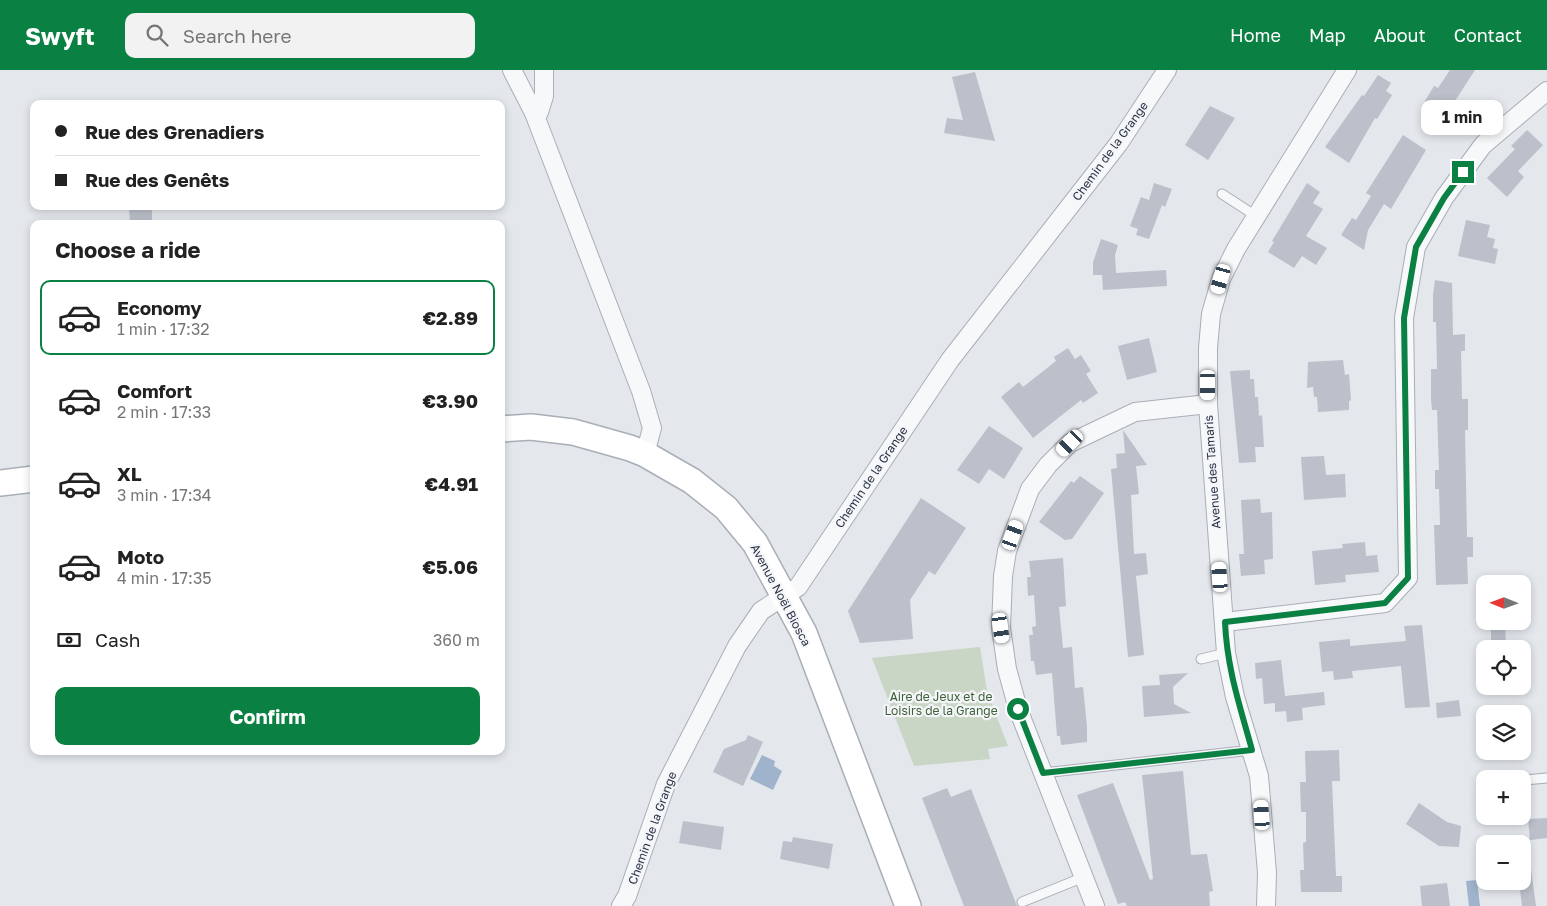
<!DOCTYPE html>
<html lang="en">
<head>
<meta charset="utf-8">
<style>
  :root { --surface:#fff; --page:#f2f2f2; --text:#222; --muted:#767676; --line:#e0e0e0; --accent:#0b8043 }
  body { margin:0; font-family:"Golos Text",sans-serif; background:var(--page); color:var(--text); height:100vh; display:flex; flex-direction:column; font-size:19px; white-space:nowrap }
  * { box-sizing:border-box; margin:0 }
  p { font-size:16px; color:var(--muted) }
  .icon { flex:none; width:28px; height:28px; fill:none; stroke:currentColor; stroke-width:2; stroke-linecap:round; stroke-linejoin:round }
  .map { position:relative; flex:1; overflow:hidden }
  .panel { position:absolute; left:30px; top:150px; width:475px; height:535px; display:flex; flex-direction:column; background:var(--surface); border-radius:10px; box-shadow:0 2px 8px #0003 }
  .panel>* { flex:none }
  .guide { position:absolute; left:30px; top:30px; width:475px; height:110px; border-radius:10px; box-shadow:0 2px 8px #0003; display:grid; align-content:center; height:110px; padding:0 25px; background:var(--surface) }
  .needle { width:32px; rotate:271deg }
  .tools { position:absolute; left:1476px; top:505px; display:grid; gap:10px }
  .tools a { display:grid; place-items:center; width:55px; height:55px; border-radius:10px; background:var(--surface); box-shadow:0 2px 8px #0003; font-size:25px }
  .end { position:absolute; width:22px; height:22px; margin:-11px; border:6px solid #0b8043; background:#fff; box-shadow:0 0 0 2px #fff }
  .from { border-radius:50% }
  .bubble { position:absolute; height:35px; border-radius:10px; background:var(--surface); box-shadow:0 2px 8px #0003; font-size:16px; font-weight:700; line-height:35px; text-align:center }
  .car { position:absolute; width:15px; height:30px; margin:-15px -8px; border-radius:6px; box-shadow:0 0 4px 1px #0007; background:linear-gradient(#fff 24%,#345 0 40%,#fff 0 76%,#345 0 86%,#fff 0) }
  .guide b { display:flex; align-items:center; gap:18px; height:48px; font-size:19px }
  .guide b+b { border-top:1px solid var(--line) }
  .guide i { width:12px; height:12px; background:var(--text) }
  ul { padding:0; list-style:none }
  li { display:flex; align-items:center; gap:15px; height:75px; margin:0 10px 8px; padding:0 15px; border:2px solid transparent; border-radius:10px }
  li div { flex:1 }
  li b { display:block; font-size:19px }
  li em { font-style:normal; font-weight:700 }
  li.active { border-color:var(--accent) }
  li>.icon { width:45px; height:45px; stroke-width:1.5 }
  h2 { padding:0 25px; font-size:22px; line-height:60px }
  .pay { display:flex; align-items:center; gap:12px; height:55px; padding:0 25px; font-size:19px }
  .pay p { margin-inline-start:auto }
  .button { display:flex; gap:10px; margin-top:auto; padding:10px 25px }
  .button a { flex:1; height:58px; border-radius:10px; background:var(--accent); color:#fff; font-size:20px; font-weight:700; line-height:58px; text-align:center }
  header { display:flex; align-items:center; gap:30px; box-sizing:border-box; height:70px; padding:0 25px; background:var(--accent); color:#fff }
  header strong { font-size:24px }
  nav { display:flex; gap:28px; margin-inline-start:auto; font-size:18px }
  .search { width:350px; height:45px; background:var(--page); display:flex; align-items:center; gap:12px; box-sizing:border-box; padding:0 18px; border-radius:10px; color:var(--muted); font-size:19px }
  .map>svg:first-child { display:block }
</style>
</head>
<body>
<header>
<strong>Swyft</strong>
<div class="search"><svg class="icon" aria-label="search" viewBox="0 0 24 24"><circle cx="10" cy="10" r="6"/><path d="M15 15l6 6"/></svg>Search here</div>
<nav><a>Home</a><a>Map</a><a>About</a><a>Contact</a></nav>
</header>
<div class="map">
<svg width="1547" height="836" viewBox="0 0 1547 836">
  <rect width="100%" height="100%" fill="#e4e7ec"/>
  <!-- green -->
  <path fill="#c9d6c5" d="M980 577 987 621 1008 676 988 679 990 689 914 696 872 588Z"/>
  <!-- water -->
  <g fill="#9fb4cc">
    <path d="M762 685 775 691 774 696 782 701 773 720 750 709Z"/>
    <path d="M1477 810 1480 836H1469L1466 811Z"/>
  </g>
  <!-- building -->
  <g fill="#bbc0ca">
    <path d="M1450 0H1475L1446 45 1449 59 1432 63 1425 31 1434 16 1438 18Z"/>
    <path d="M975 2 995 71 944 63 947 48 963 50 952 7Z"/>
    <path d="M1378 5 1391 13 1386 21 1392 25 1377 49 1375 48 1349 93 1325 77 1362 25 1364 26Z"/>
    <path d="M1210 36 1235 48 1208 90 1185 75Z"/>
    <path d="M1527 60 1543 75 1518 101 1524 107 1507 127 1487 108 1515 79 1511 76Z"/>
    <path d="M1403 65 1426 80 1391 139 1384 134 1368 160 1364 180 1341 165 1352 148 1356 150 1371 126 1366 123Z"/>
    <path d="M1154 113 1172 119 1165 137 1162 135 1149 169 1136 165 1138 159 1130 156 1141 127 1149 130Z"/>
    <path d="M1307 113 1320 122 1313 133 1323 139 1306 166 1327 178 1316 195 1302 186 1294 198 1268 182 1274 172 1272 171Z"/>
    <path d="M129 136H152V154H130Z"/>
    <path d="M1466 150 1490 155 1487 167 1495 169 1493 178 1498 179 1495 194 1458 186Z"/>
    <path d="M1101 169 1118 175 1115 185 1116 203 1166 200 1167 216 1103 220 1102 205H1093V192Z"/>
    <path d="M1435 210 1452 213 1453 265 1465 264V281H1461L1462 329H1468V360H1465L1467 467H1473V487H1467L1468 514 1436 515 1434 455H1440L1439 419H1435V400H1439L1437 340H1432L1431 330V299H1437L1436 252H1433V225Z"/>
    <path d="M1149 268 1157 302 1127 310 1118 276Z"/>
    <path d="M1068 278 1075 289 1081 285 1091 301 1086 304 1098 323 1083 333 1081 330 1033 368 1001 327 1019 312 1023 317 1056 291 1054 287Z"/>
    <path d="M1343 290 1345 305 1349 304 1351 330 1349 331V340L1318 342 1317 327H1314L1313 317 1307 318 1308 292Z"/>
    <path d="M1250 300V309H1254L1255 327H1258L1259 346 1262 345 1264 377H1255L1256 392 1239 393 1230 301Z"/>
    <path d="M989 356 1023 378 1004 409 989 399 979 414 957 400Z"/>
    <path d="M1123 360 1147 395 1136 396 1139 424 1131 425 1134 484 1146 483 1148 504 1136 506 1144 585 1128 587 1111 399 1117 398 1116 384 1125 383Z"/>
    <path d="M1324 386 1326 405 1345 404 1346 427 1304 430 1301 387Z"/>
    <path d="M1080 406 1104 423 1072 469 1065 470 1039 452 1071 411 1074 413Z"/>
    <path d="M921 428 966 458 935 505 929 501 910 530 913 569 860 573 848 541Z"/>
    <path d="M1260 429 1261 443 1272 442 1273 489 1264 490 1265 504 1241 506 1239 484H1244L1241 430Z"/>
    <path d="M1365 472 1366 486 1377 485 1379 502 1345 505 1346 512 1315 515 1312 481 1343 478 1342 474Z"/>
    <path d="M1063 488 1066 536 1059 537 1063 578 1072 577 1075 618 1083 617 1087 657V672L1061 675 1060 666H1057L1052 603 1036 605 1034 591H1031L1029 565H1033L1032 557 1036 556 1034 525 1028 526 1027 507H1031L1029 491Z"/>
    <path d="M1491 551H1505L1506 579H1491Z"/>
    <path d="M1422 555 1430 637 1405 638 1401 596 1352 601 1353 608 1334 610 1333 601 1322 602 1319 572 1350 569V576L1406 571 1404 556Z"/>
    <path d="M1281 590 1285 626 1324 622 1325 635 1302 638 1303 650 1287 652 1286 641 1275 642V633L1264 634 1262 608 1256 609 1255 593Z"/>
    <path d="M1188 603 1173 617 1174 634 1191 643 1144 647 1142 616 1160 615 1159 605Z"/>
    <path d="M1459 630 1461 646 1437 648 1436 633Z"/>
    <path d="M748 665 763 672 743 716 713 702 724 679 746 670Z"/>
    <path d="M1339 680 1340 711H1332L1336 806H1342V822H1301L1300 800H1304L1303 773 1306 772V742H1301L1300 712H1306L1305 681Z"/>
    <path d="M1183 701 1191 785 1207 784 1213 821 1209 822 1210 836H1127L1125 832 1118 834 1077 725 1113 713 1150 810 1153 809 1142 705Z"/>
    <path d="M947 718 951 727 971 719 1017 836H964L922 728Z"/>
    <path d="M1419 733 1447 752 1461 756 1459 777 1439 776 1406 754Z"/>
    <path d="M1547 748V768L1530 770 1528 749Z"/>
    <path d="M683 751 724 757 721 780 679 773Z"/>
    <path d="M793 767 833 774 829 799 780 789 783 771 792 772Z"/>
    <path d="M1530 792 1536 836H1522L1519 811H1522V793Z"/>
    <path d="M1447 813 1450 836H1422L1420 816Z"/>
  </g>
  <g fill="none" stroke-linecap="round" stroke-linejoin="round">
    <defs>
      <g id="service">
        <path d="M1222 124 1256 146"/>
        <path d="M1201 589 1226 583"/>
        <path d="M1043 703 1252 680"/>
        <path d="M1525 710 1547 708"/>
        <path d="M1022 832 1084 807"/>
      </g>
      <g id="minor">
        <path d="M512 0 534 43 641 321 652 358 645 384"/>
        <path d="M534 43 539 42 544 26V0"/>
        <path d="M1225 552 1385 533 1408 508 1404 248 1416 177 1444 128 1483 75 1547 21"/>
        <path d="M621 836 627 826 666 714 737 576 761 541 798 517 950 290 1119 73 1167 0"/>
        <path d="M1095 836 1018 639 1007 599 1001 558 1003 506 1007 481 1030 419 1048 395 1070 373 1135 342 1208 334"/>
        <path d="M1266 836 1267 803 1259 706 1235 627 1226 583 1208 334V278L1211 244 1221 209 1236 179 1347 0"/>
      </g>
      <g id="secondary">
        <path d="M501 359 531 357 573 362 630 378 645 384 692 411 726 438 755 473 804 563 908 836"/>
        <path d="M0 413 34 409"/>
      </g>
    </defs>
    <!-- service casing -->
    <use href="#service" stroke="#a9aeb7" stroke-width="11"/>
    <!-- minor casing -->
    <use href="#minor" stroke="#a9aeb7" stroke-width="20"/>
    <!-- secondary casing -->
    <use href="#secondary" stroke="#a9aeb7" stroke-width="28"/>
    <!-- service -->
    <use href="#service" stroke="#f7f8fa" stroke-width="9"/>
    <!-- minor -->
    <use href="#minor" stroke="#f7f8fa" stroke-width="18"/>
    <!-- secondary -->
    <use href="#secondary" stroke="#fff" stroke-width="25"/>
  </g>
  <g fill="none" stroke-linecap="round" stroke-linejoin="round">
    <!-- route -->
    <path stroke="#0b8043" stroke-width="6" d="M1018 639 1043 703 1252 680C1240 636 1227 599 1225 552L1385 533 1408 508 1404 248 1416 177 1444 128 1463 102"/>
  </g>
  <g text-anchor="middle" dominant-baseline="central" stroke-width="4.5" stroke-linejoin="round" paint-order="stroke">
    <!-- street labels -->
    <g font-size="12" fill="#2b3445" stroke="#f4f6f9">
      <text transform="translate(1110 81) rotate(-54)">Chemin de la Grange</text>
      <text transform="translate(1212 402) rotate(-94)">Avenue des Tamaris</text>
      <text transform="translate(871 407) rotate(-56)">Chemin de la Grange</text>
      <text transform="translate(781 525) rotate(62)">Avenue Noël Biosca</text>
      <text transform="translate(652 758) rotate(-70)">Chemin de la Grange</text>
    </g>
    <!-- park labels -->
    <g font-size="12" fill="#3f6138" stroke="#f4f6f9">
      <text x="941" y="626">Aire de Jeux et de<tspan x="941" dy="14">Loisirs de la Grange</tspan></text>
    </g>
  </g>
</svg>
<div class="tools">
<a><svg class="needle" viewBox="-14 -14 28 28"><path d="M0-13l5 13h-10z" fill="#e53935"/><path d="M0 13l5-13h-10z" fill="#767676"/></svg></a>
<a><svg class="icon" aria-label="locate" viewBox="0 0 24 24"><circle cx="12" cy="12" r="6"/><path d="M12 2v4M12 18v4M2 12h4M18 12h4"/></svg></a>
<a><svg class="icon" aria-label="layers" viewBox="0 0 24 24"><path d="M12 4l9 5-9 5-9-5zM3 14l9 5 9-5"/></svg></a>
<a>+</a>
<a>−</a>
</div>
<i class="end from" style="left:1018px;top:639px"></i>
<i class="end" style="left:1463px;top:102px"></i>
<div class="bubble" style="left:1421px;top:30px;width:82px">1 min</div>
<i class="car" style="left:1221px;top:209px;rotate:196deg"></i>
<i class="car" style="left:1208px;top:315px;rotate:180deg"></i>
<i class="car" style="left:1070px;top:373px;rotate:225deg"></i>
<i class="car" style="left:1013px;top:465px;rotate:20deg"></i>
<i class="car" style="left:1220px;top:507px;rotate:356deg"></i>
<i class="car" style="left:1001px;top:558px;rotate:172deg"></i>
<i class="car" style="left:1262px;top:745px;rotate:356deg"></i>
<div class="guide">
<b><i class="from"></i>Rue des Grenadiers</b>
<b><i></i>Rue des Genêts</b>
</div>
<section class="panel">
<h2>Choose a ride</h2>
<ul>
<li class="active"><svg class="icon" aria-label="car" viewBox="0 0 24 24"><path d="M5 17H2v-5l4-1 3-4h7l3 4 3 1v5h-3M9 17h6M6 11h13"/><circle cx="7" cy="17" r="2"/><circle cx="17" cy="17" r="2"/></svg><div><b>Economy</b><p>1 min · 17:32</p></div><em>€2.89</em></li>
<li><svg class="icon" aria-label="car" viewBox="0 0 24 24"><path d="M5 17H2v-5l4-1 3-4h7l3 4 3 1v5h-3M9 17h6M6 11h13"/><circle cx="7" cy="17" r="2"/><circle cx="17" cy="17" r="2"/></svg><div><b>Comfort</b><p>2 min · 17:33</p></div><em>€3.90</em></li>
<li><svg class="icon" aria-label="car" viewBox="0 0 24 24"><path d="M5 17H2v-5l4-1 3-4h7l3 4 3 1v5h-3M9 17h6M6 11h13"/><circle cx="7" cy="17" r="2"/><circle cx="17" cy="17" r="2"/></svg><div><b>XL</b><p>3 min · 17:34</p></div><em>€4.91</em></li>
<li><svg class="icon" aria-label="car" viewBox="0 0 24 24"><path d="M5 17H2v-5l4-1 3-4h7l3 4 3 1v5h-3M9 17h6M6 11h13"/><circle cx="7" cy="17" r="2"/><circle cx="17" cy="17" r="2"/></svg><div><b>Moto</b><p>4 min · 17:35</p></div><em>€5.06</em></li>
</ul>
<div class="pay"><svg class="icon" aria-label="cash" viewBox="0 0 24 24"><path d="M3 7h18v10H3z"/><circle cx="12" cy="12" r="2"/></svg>Cash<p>360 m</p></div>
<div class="button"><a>Confirm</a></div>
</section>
</div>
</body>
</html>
